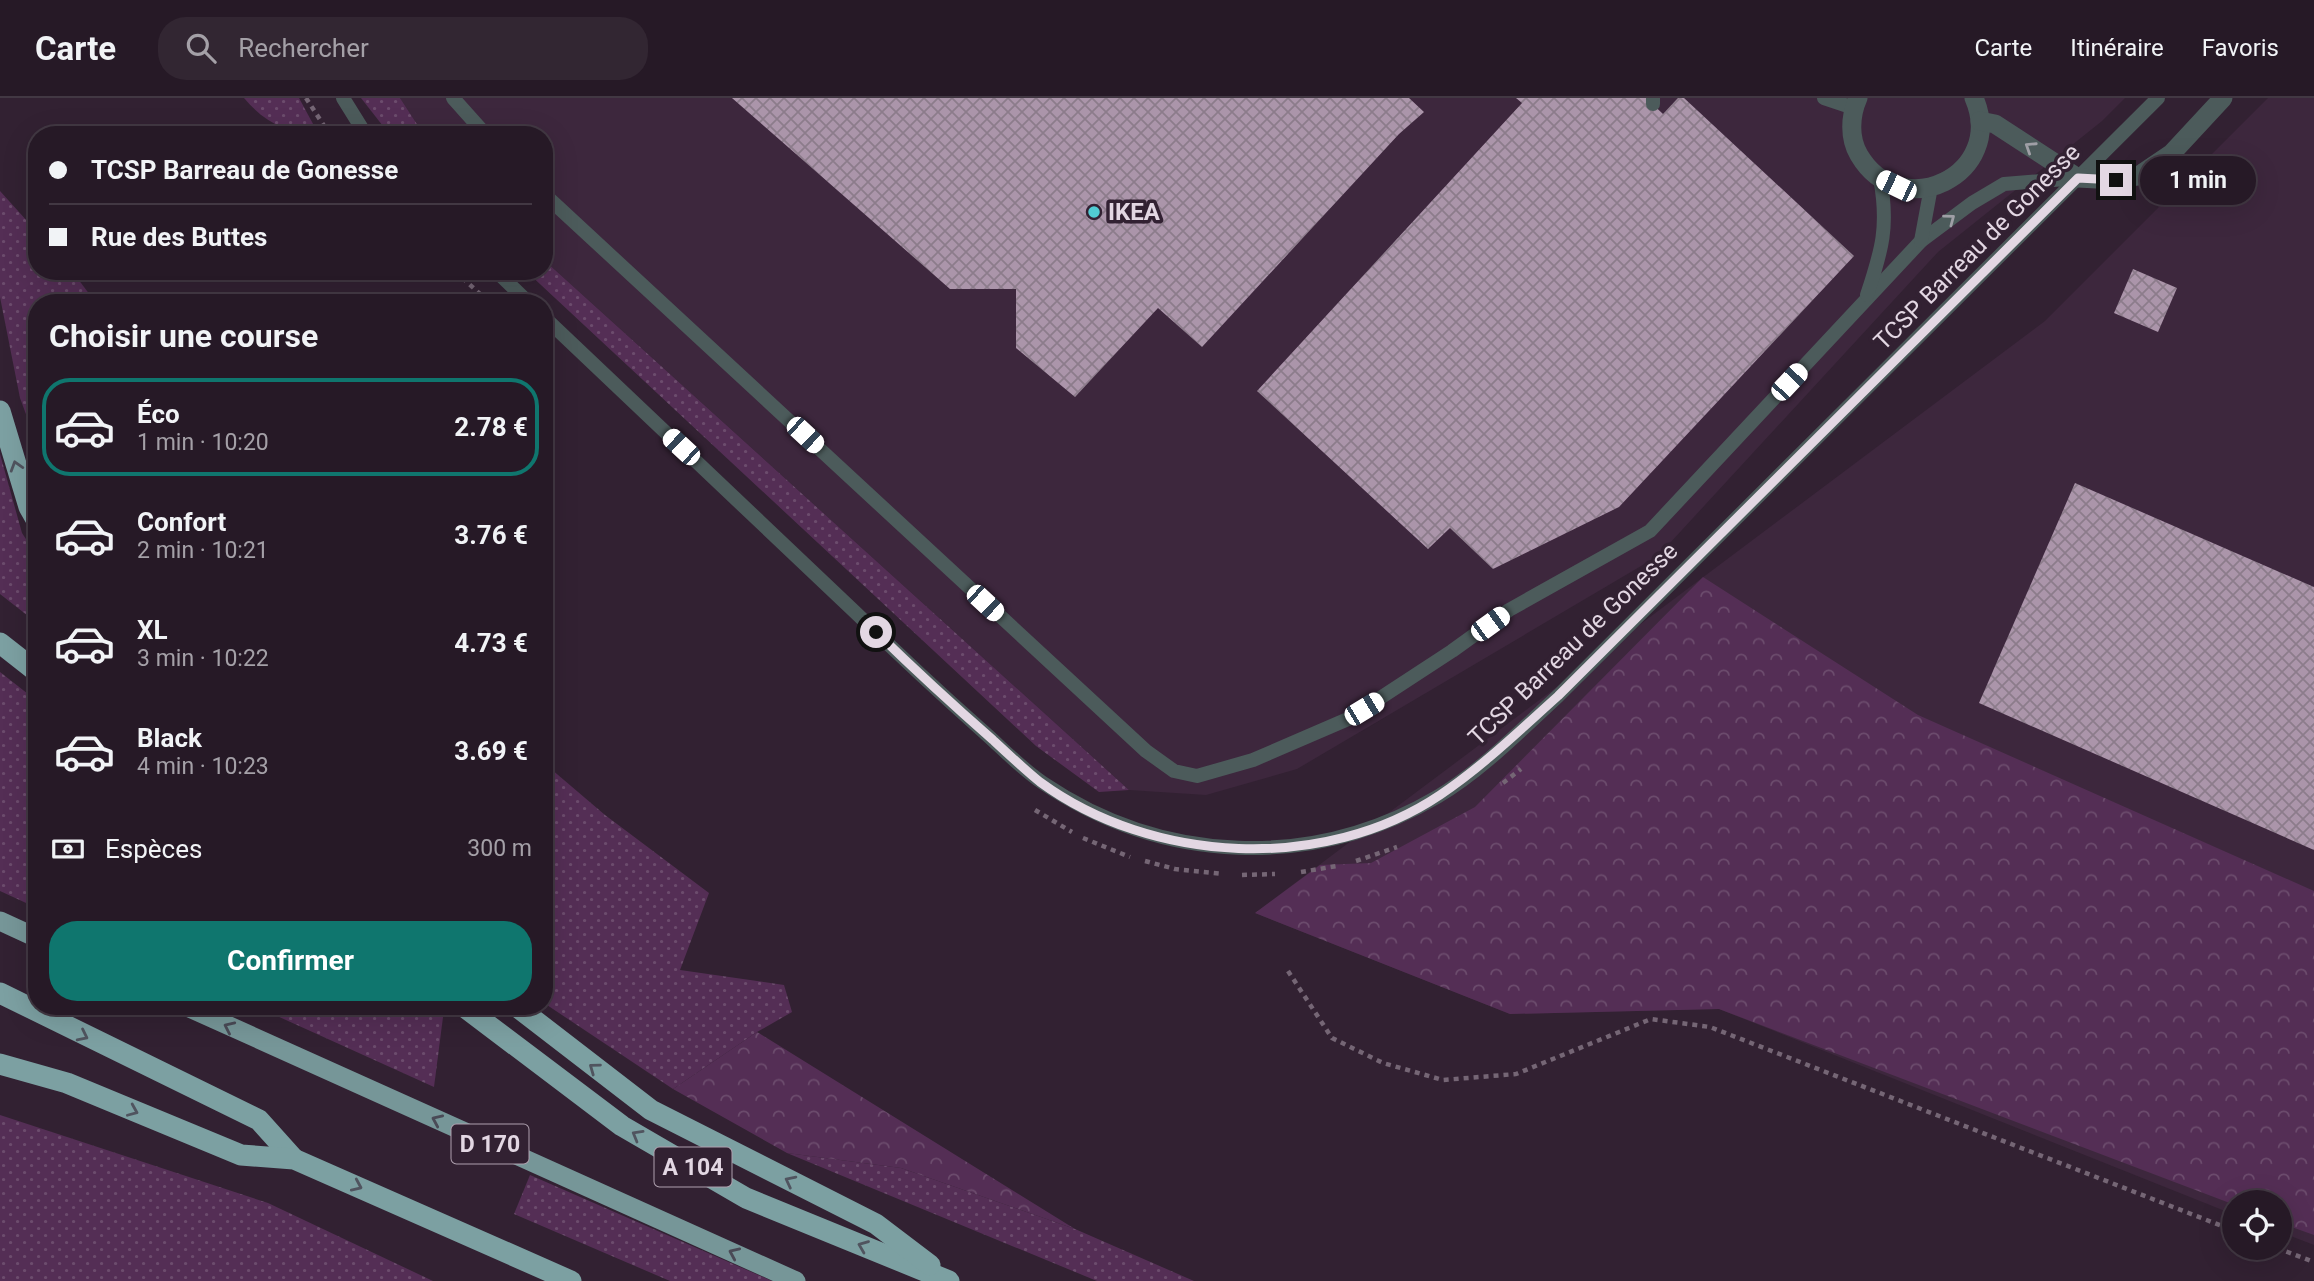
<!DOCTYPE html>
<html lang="fr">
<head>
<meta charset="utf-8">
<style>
  :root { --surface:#261926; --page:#322632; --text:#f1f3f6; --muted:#a4a0a7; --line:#423843; --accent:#0f766e }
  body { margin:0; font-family:Roboto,sans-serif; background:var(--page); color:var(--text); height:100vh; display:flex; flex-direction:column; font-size:26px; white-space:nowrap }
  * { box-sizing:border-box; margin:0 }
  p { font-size:23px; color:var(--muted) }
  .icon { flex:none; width:38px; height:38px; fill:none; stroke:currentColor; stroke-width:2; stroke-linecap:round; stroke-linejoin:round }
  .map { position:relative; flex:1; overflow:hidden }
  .details { position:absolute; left:28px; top:196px; width:525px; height:721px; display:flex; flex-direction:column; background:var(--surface); border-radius:28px; box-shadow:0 7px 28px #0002,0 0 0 2px var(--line) }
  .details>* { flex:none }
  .hud { position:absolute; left:28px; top:28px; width:525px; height:154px; border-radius:28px; box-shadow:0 7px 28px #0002,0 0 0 2px var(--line); display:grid; align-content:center; height:154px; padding:0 21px; background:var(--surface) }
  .fabs { position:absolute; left:2222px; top:1092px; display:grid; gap:14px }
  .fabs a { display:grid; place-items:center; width:70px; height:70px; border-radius:50%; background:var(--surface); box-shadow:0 7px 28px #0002,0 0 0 2px var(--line); font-size:35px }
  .end { position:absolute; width:32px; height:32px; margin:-16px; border:9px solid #e3d7e3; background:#111; box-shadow:0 0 0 4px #111 }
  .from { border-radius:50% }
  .bubble { position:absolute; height:49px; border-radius:24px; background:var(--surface); box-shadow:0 7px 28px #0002,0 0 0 2px var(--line); font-size:23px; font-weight:700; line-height:49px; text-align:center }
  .car { position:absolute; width:21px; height:42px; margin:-21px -10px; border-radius:9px; box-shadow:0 0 5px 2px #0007; background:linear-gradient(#fff 24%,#345 0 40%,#fff 0 76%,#345 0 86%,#fff 0) }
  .hud b { display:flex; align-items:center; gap:24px; height:66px; font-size:26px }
  .hud b+b { border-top:2px solid var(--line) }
  .hud i { width:18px; height:18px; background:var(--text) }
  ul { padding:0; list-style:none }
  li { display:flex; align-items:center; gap:21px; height:98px; margin:0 14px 10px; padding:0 7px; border:4px solid transparent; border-radius:28px }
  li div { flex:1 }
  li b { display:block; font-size:26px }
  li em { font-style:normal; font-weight:700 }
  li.current { border-color:var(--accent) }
  li>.icon { width:63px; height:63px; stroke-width:1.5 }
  h2 { padding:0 21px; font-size:32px; line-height:84px }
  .pay { display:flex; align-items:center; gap:18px; height:77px; padding:0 21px; font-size:26px }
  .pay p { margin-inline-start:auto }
  .button { display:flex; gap:14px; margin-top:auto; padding:14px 21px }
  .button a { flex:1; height:80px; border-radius:28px; background:var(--accent); color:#fff; font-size:28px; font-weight:700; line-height:80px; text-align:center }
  header { display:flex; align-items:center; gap:42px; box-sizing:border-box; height:98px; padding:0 35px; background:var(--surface); border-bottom:2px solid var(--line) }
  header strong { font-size:33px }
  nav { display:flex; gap:38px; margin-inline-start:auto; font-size:24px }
  .search { width:490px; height:63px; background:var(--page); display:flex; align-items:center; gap:18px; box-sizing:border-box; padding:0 24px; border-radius:28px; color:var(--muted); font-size:26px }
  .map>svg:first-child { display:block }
</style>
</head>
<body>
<header>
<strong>Carte</strong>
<div class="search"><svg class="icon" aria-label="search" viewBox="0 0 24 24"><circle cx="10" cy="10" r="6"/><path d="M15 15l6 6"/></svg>Rechercher</div>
<nav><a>Carte</a><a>Itinéraire</a><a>Favoris</a></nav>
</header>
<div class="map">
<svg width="2314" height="1183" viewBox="0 0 2314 1183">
  <defs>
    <pattern id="grass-dots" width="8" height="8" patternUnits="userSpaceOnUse" patternTransform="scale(1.75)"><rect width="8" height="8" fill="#542e55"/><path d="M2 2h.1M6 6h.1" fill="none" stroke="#6c4c6d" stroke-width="1.8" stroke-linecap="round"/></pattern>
    <pattern id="forest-crowns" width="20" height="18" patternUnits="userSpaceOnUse" patternTransform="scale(1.75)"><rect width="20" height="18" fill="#542e55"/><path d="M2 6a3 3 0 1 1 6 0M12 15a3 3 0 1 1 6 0" fill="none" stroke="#6c4c6d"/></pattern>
    <pattern id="building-cross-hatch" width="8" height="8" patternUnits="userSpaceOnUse" patternTransform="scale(1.75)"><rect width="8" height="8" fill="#ab95aa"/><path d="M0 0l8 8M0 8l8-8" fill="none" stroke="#8c7c8b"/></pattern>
  </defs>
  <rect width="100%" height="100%" fill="#322132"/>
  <!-- built -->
  <g fill="#3d273d">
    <path d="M400 0H2125L2102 23 1938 154 1658 458 1297 671 1206 697 1129 692 544 162V37H424Z"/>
    <path d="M2268 0H2314V1147L2280 1134V1104H2235V1117L1719 911 1510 916 1255 815 2045 223Z"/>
  </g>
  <!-- grass -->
  <g fill="url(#grass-dots)">
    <path d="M244 0H299L319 37C288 37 263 23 244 0Z"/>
    <path d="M361 0H400L424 37H390Z"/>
    <path d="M0 93 37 134V173H72L96 205H37V346L20 300 0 199Z"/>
    <path d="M544 162 1129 692 1099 694 1036 648 526 173H544Z"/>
    <path d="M0 356 22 435 37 458V525L0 496Z"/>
    <path d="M0 574 37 603V810L0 793Z"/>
    <path d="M544 665 605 717 709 795 680 872 784 887 792 914 757 934 673 991 544 905Z"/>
    <path d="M255 908H429L443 919 434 989Z"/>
    <path d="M0 1017 268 1105 433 1183H0Z"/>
    <path d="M787 1055 901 1070 1075 1131 1194 1183H1097Z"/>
    <path d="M530 1077 772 1183H670L514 1116Z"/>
  </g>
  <!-- forest -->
  <g fill="url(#forest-crowns)">
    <path d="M1703 479 1918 617 2314 793V1137L2280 1125V1104H2235V1107L1719 911 1510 916 1255 815 1320 767 1371 765 1475 709Z"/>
    <path d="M757 934 1075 1131 901 1070 787 1055 673 991Z"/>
  </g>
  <!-- building -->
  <g fill="url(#building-cross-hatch)">
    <path d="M732 0H1409L1424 14 1399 36 1202 249 1158 210 1075 299 1016 250V191H950Z"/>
    <path d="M1516 0H1646L1663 16 1678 0H1684L1854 158 1619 409 1493 471 1450 430 1428 451 1257 293 1522 5Z"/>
    <path d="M2133 171 2177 190 2158 234 2114 215Z"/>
    <path d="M2075 385 2314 489V752L1979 605Z"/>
  </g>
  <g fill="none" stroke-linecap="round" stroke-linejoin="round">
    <!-- path -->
    <g stroke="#756675" stroke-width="4.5" stroke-dasharray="5 5" stroke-linecap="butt">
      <path d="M306 0 330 37"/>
      <path d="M455 173 480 196"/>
      <path d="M1503 685 1521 671"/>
      <path d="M1035 712 1072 734"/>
      <path d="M1083 740 1130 759"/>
      <path d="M1145 763 1175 771 1223 776"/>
      <path d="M1356 763 1397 749"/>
      <path d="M1301 774 1337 768"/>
      <path d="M1242 777 1275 776"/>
      <path d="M1288 873 1332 940 1383 965 1443 982 1516 976 1651 921 1710 929 2235 1133"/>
      <path d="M2277 1150 2314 1164"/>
    </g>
    <!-- service -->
    <g stroke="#4c5b5b" stroke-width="14">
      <path d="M343 0 366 37"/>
      <path d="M453 0 486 37"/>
      <path d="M1824 0 1854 10"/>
      <path d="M1653 6V0"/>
      <path d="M544 96 1146 653 1174 673 1197 678 1253 662 1348 621 1452 553 1509 512 1650 433 1921 143 1972 105 2004 86 2078 80"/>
      <path d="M1921 143 1931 89"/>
      <path d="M496 173 529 205"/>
      <path d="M1867 197C1882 152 1889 128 1880 80"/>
      <path d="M544 219C648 318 752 417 856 515 898 556 941 596 985 635 1004 652 1022 671 1043 685 1163 766 1312 772 1437 699 1481 673 1520 633 1558 598L2158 0"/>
    </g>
    <!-- minor -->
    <g stroke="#4c5b5b" stroke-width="19">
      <path d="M1858 0C1850 18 1849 40 1859 57 1901 128 2007 76 1974 0"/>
      <path d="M1980 23 1995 26 2078 80 2116 82 2138 78 2172 55 2223 0"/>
    </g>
    <!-- trunk -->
    <g stroke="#769698" stroke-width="19">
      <path d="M0 823 37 840"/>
      <path d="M185 908 796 1183"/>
    </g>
    <!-- motorway -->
    <g stroke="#7ca0a2" stroke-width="21">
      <path d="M0 313 29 409 37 423"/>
      <path d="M0 545 37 574"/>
      <path d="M0 895 259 1022 294 1061"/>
      <path d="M463 908 622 1028 746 1100 949 1183"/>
      <path d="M516 908 651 1012 876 1126 930 1167"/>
      <path d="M0 966 67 985 241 1057 294 1061 571 1183"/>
    </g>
  </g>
  <!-- one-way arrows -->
  <defs><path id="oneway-chevron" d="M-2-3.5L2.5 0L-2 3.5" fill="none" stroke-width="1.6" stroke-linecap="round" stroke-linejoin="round" transform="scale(1.75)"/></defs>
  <g stroke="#9f9fa6">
    <use href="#oneway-chevron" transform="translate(2030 49) rotate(-147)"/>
    <use href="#oneway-chevron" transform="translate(1950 121) rotate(-37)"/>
  </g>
  <g stroke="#50545f">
    <use href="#oneway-chevron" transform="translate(16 368) rotate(-107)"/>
    <use href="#oneway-chevron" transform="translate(83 938) rotate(26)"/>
    <use href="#oneway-chevron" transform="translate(594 970) rotate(-144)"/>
    <use href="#oneway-chevron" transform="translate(133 1013) rotate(23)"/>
    <use href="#oneway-chevron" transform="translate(637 1037) rotate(-150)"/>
    <use href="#oneway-chevron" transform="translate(790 1083) rotate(-153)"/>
    <use href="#oneway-chevron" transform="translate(357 1088) rotate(24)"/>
    <use href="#oneway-chevron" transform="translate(863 1148) rotate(-158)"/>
  </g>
  <g stroke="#4a4a56">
    <use href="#oneway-chevron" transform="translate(229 929) rotate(-155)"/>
    <use href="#oneway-chevron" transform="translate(437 1022) rotate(-156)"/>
    <use href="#oneway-chevron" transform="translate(734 1155) rotate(-156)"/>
  </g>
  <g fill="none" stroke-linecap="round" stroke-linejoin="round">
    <!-- route -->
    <path stroke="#e3d7e3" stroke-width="9" d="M876 534C914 571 953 607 993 642 1008 656 1024 671 1040 684 1152 766 1324 775 1440 697 1483 668 1520 632 1558 598L2078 80 2116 82"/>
  </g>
  <!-- markers -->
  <circle fill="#51ccd3" stroke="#322132" stroke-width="2.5" cx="1094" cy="114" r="7"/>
  <g text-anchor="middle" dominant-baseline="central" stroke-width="7" stroke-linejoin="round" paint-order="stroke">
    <!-- shield labels -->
    <g fill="#322132" stroke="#aea0ae" stroke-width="2">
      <rect x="451.5" y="1026.5" width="77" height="39" rx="5"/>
      <rect x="654.5" y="1049.5" width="77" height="39" rx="5"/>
    </g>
    <g font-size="23" font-weight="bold" fill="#e3d7e3">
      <text x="490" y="1046">D 170</text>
      <text x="693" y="1069">A 104</text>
    </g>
    <!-- poi labels -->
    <g font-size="24" font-weight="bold" fill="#e3d7e3" stroke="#322132" text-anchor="start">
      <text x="1108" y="114">IKEA</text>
    </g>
    <!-- street labels -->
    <g font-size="24" fill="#e3d7e3" stroke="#322132">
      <text transform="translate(1977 149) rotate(-45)">TCSP Barreau de Gonesse</text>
      <text transform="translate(1573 546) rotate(-44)">TCSP Barreau de Gonesse</text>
    </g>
  </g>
</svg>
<div class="fabs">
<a><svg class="icon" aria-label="locate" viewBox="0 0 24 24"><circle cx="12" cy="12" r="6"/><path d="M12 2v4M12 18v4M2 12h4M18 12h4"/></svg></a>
</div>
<i class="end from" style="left:876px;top:534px"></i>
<i class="end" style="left:2116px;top:82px"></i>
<div class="bubble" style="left:2140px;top:58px;width:116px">1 min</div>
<i class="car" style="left:1896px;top:88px;rotate:296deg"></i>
<i class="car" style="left:1789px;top:284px;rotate:43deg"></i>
<i class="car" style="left:805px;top:337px;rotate:133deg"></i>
<i class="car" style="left:681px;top:349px;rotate:313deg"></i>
<i class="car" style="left:985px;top:505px;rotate:133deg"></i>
<i class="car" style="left:1490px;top:526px;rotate:54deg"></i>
<i class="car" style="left:1364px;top:611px;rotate:59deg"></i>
<div class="hud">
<b><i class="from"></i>TCSP Barreau de Gonesse</b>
<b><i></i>Rue des Buttes</b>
</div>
<section class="details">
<h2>Choisir une course</h2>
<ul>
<li class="current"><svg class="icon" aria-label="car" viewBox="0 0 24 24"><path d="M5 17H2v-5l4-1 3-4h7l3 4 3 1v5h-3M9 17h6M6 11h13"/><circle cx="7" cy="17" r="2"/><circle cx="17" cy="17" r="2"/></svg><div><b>Éco</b><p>1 min · 10:20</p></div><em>2.78 €</em></li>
<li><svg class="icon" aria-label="car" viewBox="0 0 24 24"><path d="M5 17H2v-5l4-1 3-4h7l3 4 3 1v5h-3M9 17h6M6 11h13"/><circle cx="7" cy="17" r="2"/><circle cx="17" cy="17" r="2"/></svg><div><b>Confort</b><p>2 min · 10:21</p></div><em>3.76 €</em></li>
<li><svg class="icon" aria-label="car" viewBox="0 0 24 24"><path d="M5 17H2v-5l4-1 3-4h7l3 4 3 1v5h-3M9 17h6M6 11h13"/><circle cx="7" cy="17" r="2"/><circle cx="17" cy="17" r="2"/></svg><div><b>XL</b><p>3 min · 10:22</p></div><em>4.73 €</em></li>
<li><svg class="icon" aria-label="car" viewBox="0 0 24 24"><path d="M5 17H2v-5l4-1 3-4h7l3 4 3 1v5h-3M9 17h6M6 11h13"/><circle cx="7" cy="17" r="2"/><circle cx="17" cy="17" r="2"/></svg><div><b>Black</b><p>4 min · 10:23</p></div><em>3.69 €</em></li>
</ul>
<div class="pay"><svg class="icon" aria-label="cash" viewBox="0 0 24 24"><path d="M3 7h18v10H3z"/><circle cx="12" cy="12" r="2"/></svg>Espèces<p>300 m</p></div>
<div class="button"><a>Confirmer</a></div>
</section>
</div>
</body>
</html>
